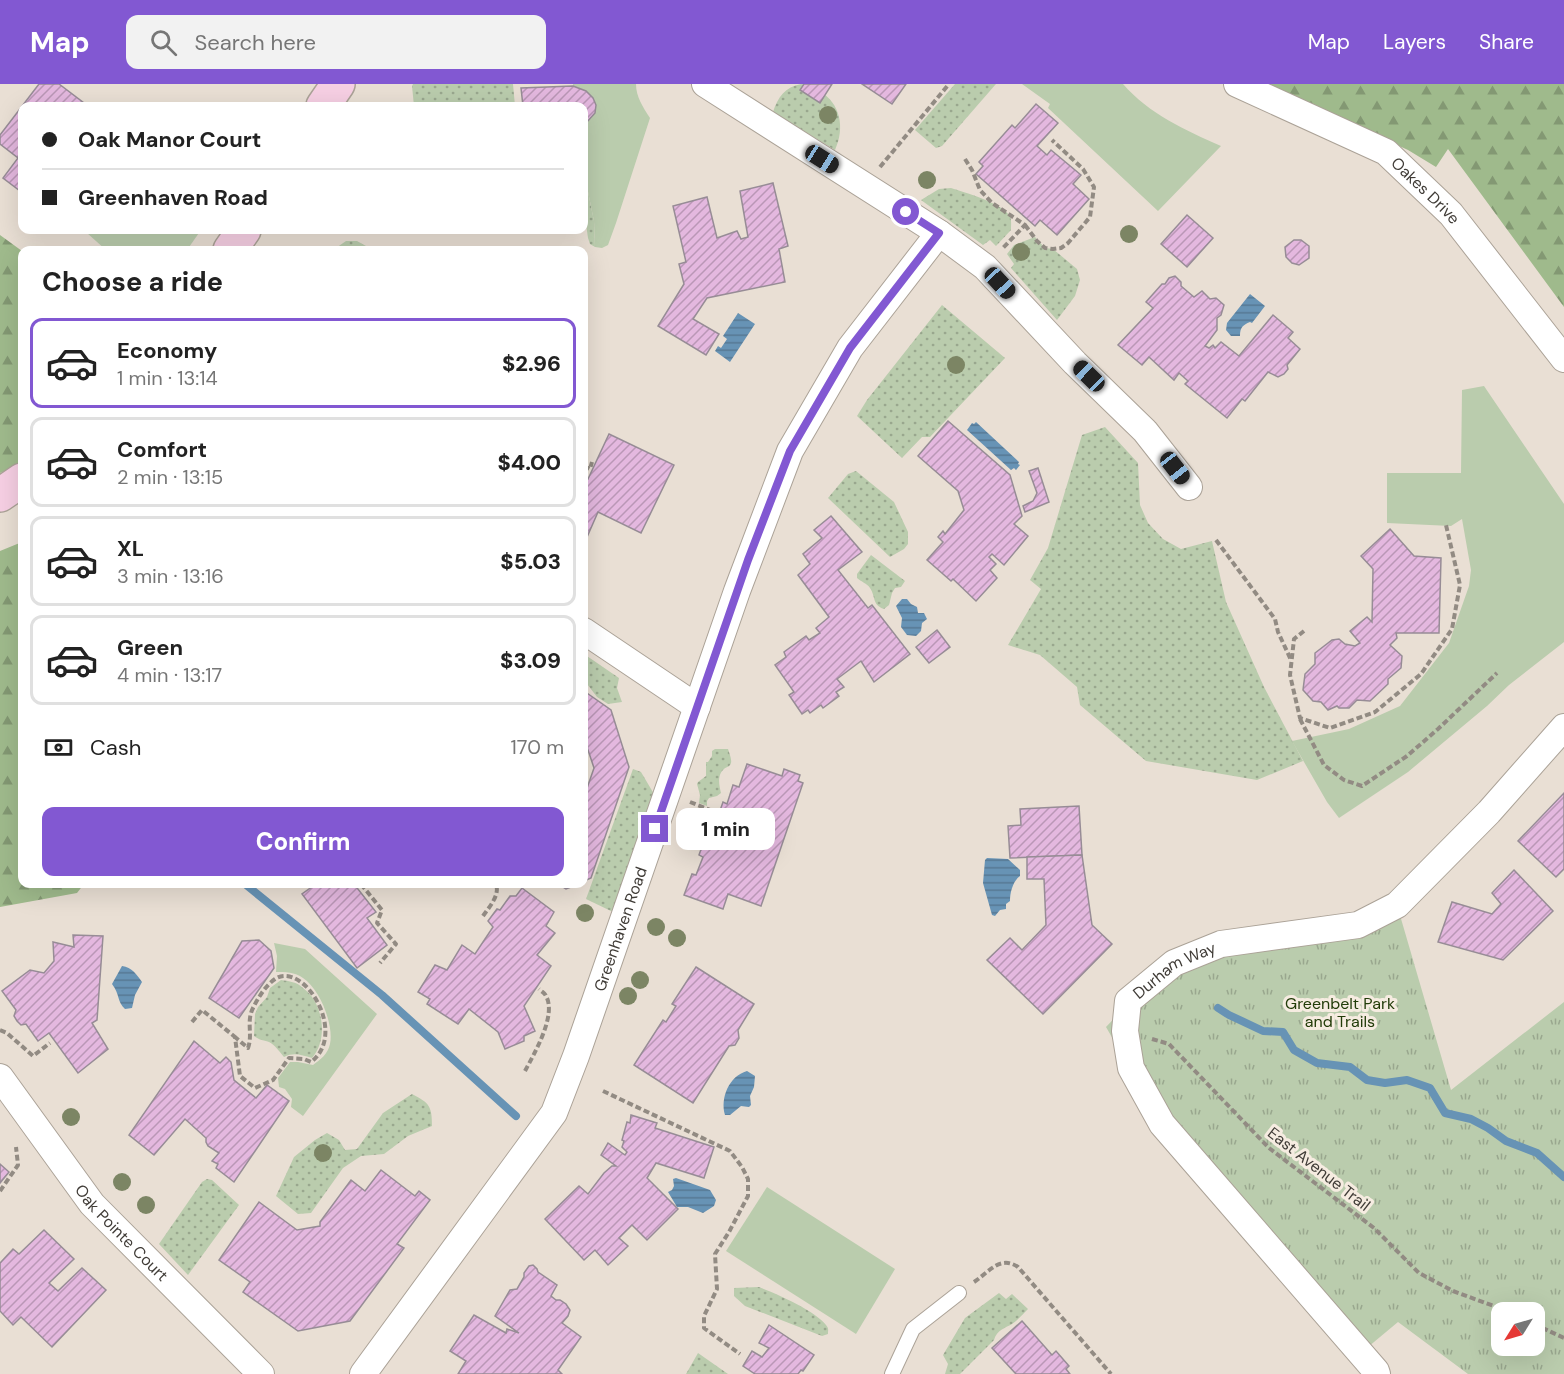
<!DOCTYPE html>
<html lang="en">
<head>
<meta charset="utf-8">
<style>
  :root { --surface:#fff; --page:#f2f2f2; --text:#222; --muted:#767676; --line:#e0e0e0; --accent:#8258d2 }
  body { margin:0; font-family:"DM Sans",sans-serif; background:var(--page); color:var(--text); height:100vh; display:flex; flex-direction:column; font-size:22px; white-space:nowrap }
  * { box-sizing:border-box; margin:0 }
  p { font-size:20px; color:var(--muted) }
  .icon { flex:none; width:33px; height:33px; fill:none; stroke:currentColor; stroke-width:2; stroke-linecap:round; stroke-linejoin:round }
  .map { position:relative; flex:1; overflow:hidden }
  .panel { position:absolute; left:18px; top:162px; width:570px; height:642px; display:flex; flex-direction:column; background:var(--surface); border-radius:12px; box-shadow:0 6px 24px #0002 }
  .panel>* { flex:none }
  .hud { position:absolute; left:18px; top:18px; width:570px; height:132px; border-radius:12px; box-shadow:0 6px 24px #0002; display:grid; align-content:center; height:132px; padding:0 24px; background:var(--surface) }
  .needle { width:39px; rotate:233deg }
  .tools { position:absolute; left:1491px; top:1218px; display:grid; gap:12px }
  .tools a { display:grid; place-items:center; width:54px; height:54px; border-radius:12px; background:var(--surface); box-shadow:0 6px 24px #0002; font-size:30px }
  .end { position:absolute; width:27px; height:27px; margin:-14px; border:8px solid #8258d2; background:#fff; box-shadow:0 0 0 3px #fff }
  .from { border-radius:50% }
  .bubble { position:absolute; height:42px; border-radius:12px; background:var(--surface); box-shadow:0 6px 24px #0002; font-size:20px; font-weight:800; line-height:42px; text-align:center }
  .car { position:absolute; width:18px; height:36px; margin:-18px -9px; border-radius:8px; box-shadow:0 0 4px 2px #0007; background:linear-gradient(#222 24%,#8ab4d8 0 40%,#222 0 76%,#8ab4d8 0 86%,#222 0) }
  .hud b { display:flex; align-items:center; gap:21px; height:57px; font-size:22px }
  .hud b+b { border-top:2px solid var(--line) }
  .hud i { width:15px; height:15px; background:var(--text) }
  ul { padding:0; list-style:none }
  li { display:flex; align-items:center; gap:18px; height:90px; margin:0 12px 9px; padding:0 12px; border:3px solid var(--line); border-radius:12px }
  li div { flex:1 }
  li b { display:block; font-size:22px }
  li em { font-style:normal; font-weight:800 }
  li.on { border-color:var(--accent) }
  li>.icon { width:54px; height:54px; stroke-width:1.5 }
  h2 { padding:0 24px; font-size:27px; line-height:72px }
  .pay { display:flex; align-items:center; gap:15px; height:66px; padding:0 24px; font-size:22px }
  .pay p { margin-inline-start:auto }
  .primary-button { display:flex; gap:12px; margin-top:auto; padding:12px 24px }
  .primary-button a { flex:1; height:69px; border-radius:12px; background:var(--accent); color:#fff; font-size:24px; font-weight:800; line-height:69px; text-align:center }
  header { display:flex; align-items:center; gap:36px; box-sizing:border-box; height:84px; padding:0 30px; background:var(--accent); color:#fff }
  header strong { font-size:28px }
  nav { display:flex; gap:33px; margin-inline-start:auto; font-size:21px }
  .search { width:420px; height:54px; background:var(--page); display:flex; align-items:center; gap:15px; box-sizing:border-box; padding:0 21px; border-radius:12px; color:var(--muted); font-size:22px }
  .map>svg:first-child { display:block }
</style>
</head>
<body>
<header>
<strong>Map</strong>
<div class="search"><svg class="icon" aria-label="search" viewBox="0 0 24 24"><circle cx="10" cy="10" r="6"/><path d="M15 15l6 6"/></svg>Search here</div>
<nav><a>Map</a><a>Layers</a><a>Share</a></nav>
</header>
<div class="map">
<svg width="1564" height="1290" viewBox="0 0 1564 1290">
  <defs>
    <pattern id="grass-dots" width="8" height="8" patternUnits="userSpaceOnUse" patternTransform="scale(1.5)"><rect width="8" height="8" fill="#baccad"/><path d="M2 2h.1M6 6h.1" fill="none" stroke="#99a78e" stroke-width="1.8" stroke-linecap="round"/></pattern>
    <pattern id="forest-firs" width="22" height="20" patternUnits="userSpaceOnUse" patternTransform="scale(1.5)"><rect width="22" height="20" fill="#9fba8c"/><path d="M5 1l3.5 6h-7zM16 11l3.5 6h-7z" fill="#839873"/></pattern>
    <pattern id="park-tufts" width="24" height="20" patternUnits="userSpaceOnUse" patternTransform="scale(1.5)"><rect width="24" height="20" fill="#baccad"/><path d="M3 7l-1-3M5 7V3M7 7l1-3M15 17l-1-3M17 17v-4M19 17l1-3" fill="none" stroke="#99a78e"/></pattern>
    <pattern id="water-rules" width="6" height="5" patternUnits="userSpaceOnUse" patternTransform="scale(1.5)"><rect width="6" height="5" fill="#6793b5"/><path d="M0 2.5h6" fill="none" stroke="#567994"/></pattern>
    <pattern id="building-hatch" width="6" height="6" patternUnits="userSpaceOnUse" patternTransform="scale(1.5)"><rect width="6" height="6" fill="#e4b8df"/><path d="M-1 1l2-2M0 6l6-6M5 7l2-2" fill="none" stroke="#ba97b6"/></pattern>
  </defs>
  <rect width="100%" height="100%" fill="#e9dfd4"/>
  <!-- grass -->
  <g fill="url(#grass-dots)">
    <path d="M413 0H513L515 22H414L412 2Z"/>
    <path d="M801 0C808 0 813 4 819 7 841 19 845 44 835 66L773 28C778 13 785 3 801 0Z"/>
    <path d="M955 0H996L942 62 936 64 915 46Z"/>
    <path d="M584 45 585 93 594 137 595 163 590 160 588 154 584 126Z"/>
    <path d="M951 104C966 109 999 118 1009 131 1012 135 1011 141 1011 146L996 162 990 156 983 161 921 116 939 105Z"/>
    <path d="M1035 153 1045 164 1053 165 1077 185 1080 196 1075 212 1057 236 1011 184 1014 180 1007 170 1014 161Z"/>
    <path d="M346 157H357L366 162V166H333Z"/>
    <path d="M942 221 1005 274 930 353H922L902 374 857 332 867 316Z"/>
    <path d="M1105 343 1138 379 1140 421 1148 439 1163 455 1181 465 1212 457 1226 518 1264 603 1303 677 1257 696 1146 677 1080 621 1077 603 1040 571 1008 561 1041 505 1030 496 1048 464 1082 351Z"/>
    <path d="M856 387 894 418 908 448V460L904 465 890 473 828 414 848 390Z"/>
    <path d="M871 471 905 497 901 503 895 504 892 509 889 521 884 525C872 521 876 513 870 504 867 499 861 498 857 494V490Z"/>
    <path d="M584 570 619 594 617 604 622 618 608 620 597 613 584 596Z"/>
    <path d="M715 665H728C729 668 732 676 731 679 730 683 726 683 724 685 717 691 719 701 721 709L717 712 709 714 707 717V722L699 719 700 711 697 700 698 698 706 692V678H708L712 672V667Z"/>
    <path d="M633 685 641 688 654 710 613 828 586 815Z"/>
    <path d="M281 896C289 897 297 898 303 904 323 918 329 955 312 974 301 971 294 968 284 973 279 967 275 961 269 958 263 956 259 956 254 952L255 930 258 923 267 913 270 904Z"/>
    <path d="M412 1010C430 1019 432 1023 432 1042L408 1052 384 1070 361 1072 343 1084 311 1129 298 1130 276 1112 294 1073 315 1056 327 1049 339 1056 345 1066 357 1065 383 1029Z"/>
    <path d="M207 1095 212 1096 239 1121 188 1191 159 1160 202 1098Z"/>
    <path d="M759 1203C775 1209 816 1227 826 1241 829 1245 828 1245 828 1250L822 1252 745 1222 734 1212V1204Z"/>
    <path d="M999 1209 1006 1215 1012 1210 1028 1225C1023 1230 1018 1236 1012 1240 1005 1244 997 1246 994 1256L960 1290H945L948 1280 943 1271 965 1234Z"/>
    <path d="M698 1269 728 1290H686Z"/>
  </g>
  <!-- forest -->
  <g fill="url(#forest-firs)">
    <path d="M1263 0H1564V223L1448 65 1436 83 1408 66Z"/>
    <path d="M0 151 22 167V380L0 389Z"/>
    <path d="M22 458V800H84L77 809 0 823V467Z"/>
  </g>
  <!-- park -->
  <path fill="url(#park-tufts)" fill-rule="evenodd" d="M1397 821 1451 1006 1564 918V1290H1468L1398 1238 1368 1263 1162 1040 1106 943 1146 901 1174 879ZM1502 1228H1534V1262H1502Z"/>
  <!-- garden -->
  <g fill="#baccad">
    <path d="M573 0H636C636 13 643 23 650 34L616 139 608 161 602 164 595 163 594 137 585 93 584 45H586V39C607 22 591 9 573 2Z"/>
    <path d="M1022 0H1123C1149 30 1185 46 1221 62L1158 127 1048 24 1050 20Z"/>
    <path d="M88 146H201L187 166H106L87 149Z"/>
    <path d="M1484 302 1564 420V558L1509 601 1487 622 1408 688 1339 734 1327 718 1292 657 1349 645 1400 622 1449 559 1469 502 1471 486 1462 435 1451 442 1387 439V389H1461L1462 306Z"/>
    <path d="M274 859 305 865 377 930 303 1032 291 1023 292 1015 285 1005 279 1003 278 994 290 978H298L313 981C320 976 328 970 330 960 334 941 320 905 303 894 295 888 285 888 276 888L277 872Z"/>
    <path d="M767 1103 895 1185 856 1250 726 1167Z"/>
  </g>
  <!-- water -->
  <g fill="url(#water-rules)">
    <path d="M1250 210 1265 222 1252 239 1250 238C1243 241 1240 243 1240 252H1231L1226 246 1227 239Z"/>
    <path d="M738 229 755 240 730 278 715 267 718 262 721 264 727 255 723 252Z"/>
    <path d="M976 338 1019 378 1018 380 1020 381 1016 386 1014 384 1011 386 967 346 972 339 974 340Z"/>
    <path d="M902 515H907L911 520 917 523 918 529H924L927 535 922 539 921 547 916 552 907 551 901 543 902 534 896 522Z"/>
    <path d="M987 774 1008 775 1020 786V792C1013 797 1010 808 1010 817L1006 820V825L1000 826 995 832 992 831 983 799 985 776Z"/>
    <path d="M122 882C132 883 137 891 142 898L135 911 132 924 125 925C117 918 120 910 112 900Z"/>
    <path d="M747 987 755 992 754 1003 750 1012 751 1021 749 1023 741 1022 730 1031H725C720 1014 729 992 747 987Z"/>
    <path d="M676 1094 710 1106 716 1116 714 1122 703 1129 688 1123H677L668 1108 672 1106 674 1102 673 1095Z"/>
  </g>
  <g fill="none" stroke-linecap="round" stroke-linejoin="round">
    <!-- stream -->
    <g stroke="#6793b5" stroke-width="8">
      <path d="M245 800 382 911 516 1032"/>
      <path d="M1218 924 1229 931 1263 947 1283 948 1294 966 1317 979 1350 983 1367 996 1385 999 1407 996 1430 1004 1445 1029 1471 1035 1488 1044 1506 1057 1537 1069 1564 1093"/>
    </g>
  </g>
  <!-- building -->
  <g fill="url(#building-hatch)" stroke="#978c96" stroke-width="1.5">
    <path d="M39 0H59L88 22H22V104L20 107 3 94 18 74 0 60V51Z"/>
    <path d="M804 0H832L820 19 800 6Z"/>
    <path d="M862 0H906L892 20Z"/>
    <path d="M573 2 586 7 593 14 596 21 595 29 586 39 587 45H584V22H523L521 4Z"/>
    <path d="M1036 20 1058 39 1037 62 1047 71 1051 66 1081 91 1073 100 1089 115 1057 151 1040 136 1035 142 976 90 983 82 979 78 1012 41 1015 44Z"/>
    <path d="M773 99 788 162 779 165 785 198 707 214 693 235 719 250 706 271 658 242 684 200 679 180 686 178 673 122 707 113 717 154 737 147 741 155 748 153 740 107Z"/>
    <path d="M1187 131 1213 154 1187 183 1161 160Z"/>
    <path d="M1294 156H1301L1309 162V174L1299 181 1292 179 1286 173 1285 163Z"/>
    <path d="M1175 192 1181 198V202L1194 213 1202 207 1210 215 1216 214 1224 221 1221 231 1217 234V246L1205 262 1209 264 1213 261 1215 264 1221 258 1239 272 1273 231 1293 248 1288 254 1300 265 1287 281 1288 285 1284 290 1278 293 1268 288 1245 317 1242 315 1227 334 1185 300 1188 297 1179 289 1174 296 1149 273 1142 281 1118 261 1153 224 1146 218 1162 200H1165L1169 194Z"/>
    <path d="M948 337 1010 391 1022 432 1014 440 1028 452 1004 481 992 470 989 473 996 480 990 486 997 494 976 517 953 495 951 497 927 476 943 458 938 453 943 447 945 450 964 426 958 407 918 372Z"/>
    <path d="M609 350 674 381 641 449 598 428 584 460V393L588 395Z"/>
    <path d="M1038 384 1049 418 1025 428 1023 422 1033 417 1037 409 1029 387Z"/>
    <path d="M831 432 862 468 838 486 868 524 872 521 910 570 874 598 861 577 837 595 844 603 836 608 839 612 823 624 821 621 810 629 808 626 802 630 789 611 794 608 775 581 786 573 784 568 806 552 809 556 820 549 816 544 829 533 798 491 810 480 803 470 822 454 814 446Z"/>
    <path d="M1390 445 1414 472 1441 474 1439 549H1396L1397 554 1390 561 1402 572 1401 584 1388 595V600L1370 617 1357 616 1349 624H1339L1337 622 1328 626 1321 618 1313 617 1303 606 1305 590 1315 580V569L1332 556 1339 555 1345 560 1355 562 1360 559 1350 547 1367 533 1372 538 1373 485 1361 472Z"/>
    <path d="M937 546 950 563 929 579 916 563Z"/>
    <path d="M584 607 611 626 629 683 591 794 584 797V713L594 684 584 654Z"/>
    <path d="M747 680 782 692 784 685 800 691 798 697 803 699 761 822 728 810 723 825 684 811 692 790 696 791 703 773 699 771 708 746 722 751 723 746 729 745 715 741 723 718 727 720 733 701 739 703Z"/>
    <path d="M1564 709V785L1556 793 1518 757Z"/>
    <path d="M1079 722 1082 771 1010 774 1008 742 1021 741 1020 725Z"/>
    <path d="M1082 771 1092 841 1112 860 1043 930 987 876 1010 854 1022 866 1046 841 1044 795H1027V773Z"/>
    <path d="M1514 786 1553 827 1503 876 1438 858 1452 818 1492 830 1501 820 1492 809Z"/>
    <path d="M316 800H354L376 828 367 834 387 861 357 884 302 810Z"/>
    <path d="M558 800H579L566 805Z"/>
    <path d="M522 804 554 828 546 842 555 849 537 871 551 882 524 922 535 947 524 952V957L505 965 498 948 469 925 458 940 427 920 430 915 418 908 435 881 447 886 462 861 475 870 493 843 488 837 497 825 500 826 510 812H516Z"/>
    <path d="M73 851 103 852 97 936 92 939 108 965 78 989 49 949 38 957 26 940 21 941 17 937 14 932 16 926 2 907 30 886 44 889 54 877 53 858 74 863Z"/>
    <path d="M259 856 271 867 274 884 239 934 209 914 242 857Z"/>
    <path d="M696 883 754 920 738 946 739 954 735 961 729 962 693 1019 634 981 663 936 666 938 676 922 672 920Z"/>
    <path d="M194 957 220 979 226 973 231 978 234 996 256 1014 267 1001 289 1017 234 1098 216 1084 218 1080 212 1077 219 1069 208 1062 206 1058V1054L185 1035 154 1071 129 1051Z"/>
    <path d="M631 1031 657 1039 655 1044 714 1063 704 1094 656 1079 647 1094 678 1125 647 1156 632 1141 619 1154 628 1162 608 1181 595 1166 584 1176 545 1135 579 1102 588 1110 604 1089 612 1082H616L601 1071 608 1059 625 1071 627 1068 622 1063 624 1057 622 1056 627 1038 630 1039Z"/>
    <path d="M0 1080 9 1088 0 1099Z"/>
    <path d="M381 1086 415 1112 419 1107 430 1116 397 1160 404 1164 350 1237 298 1247 243 1208 250 1198 219 1176 259 1118 297 1146 320 1142V1138L351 1096 365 1107Z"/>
    <path d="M44 1146 74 1175 49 1199 58 1207 82 1184 106 1206 52 1263 21 1233 13 1241 0 1227V1179L13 1165 19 1170Z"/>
    <path d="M533 1181 537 1185 538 1188 557 1201 551 1212 556 1216H560L566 1220 570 1226 568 1232 562 1239 581 1253 558 1286 562 1290H458L466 1277 450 1267 474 1231 506 1249 507 1245 519 1249 495 1232 510 1206 517 1205 524 1193V1189L529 1182Z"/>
    <path d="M1022 1237 1052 1271 1056 1267 1069 1282 1066 1285 1070 1290H1016L992 1264Z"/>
    <path d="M769 1241 814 1271 803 1287 801 1286 798 1290H755L743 1282 752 1267 762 1273 769 1264 759 1259Z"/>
  </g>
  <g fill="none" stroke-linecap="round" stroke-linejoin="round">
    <defs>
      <path id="lane" d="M892 1290 913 1245 959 1209"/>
      <g id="street">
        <path d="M705 0 939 149 985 183 1075 279 1145 347 1189 403"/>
        <path id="s1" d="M1237 0 1386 68 1451 130 1564 275"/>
        <path d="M584 547 697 623"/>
        <path id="s2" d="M0 993 92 1120 261 1290"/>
        <path id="s3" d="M363 1290 554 1029 576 972 737 507 790 367 850 264 939 149"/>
        <path id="s4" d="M1377 1290 1376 1287 1162 1040 1131 984 1125 947 1128 917 1174 879 1221 860 1358 841 1397 821 1489 728 1564 643"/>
      </g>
      <g id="secondary">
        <path d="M323 22 338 0"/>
        <path d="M230 166 244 146"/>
        <path d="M0 411 22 396"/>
      </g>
    </defs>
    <!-- lane casing -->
    <use href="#lane" stroke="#aba297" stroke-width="16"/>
    <!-- street casing -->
    <use href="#street" stroke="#aba297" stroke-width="28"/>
    <!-- secondary casing -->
    <use href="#secondary" stroke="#aba297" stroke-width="36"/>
    <!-- path -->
    <g stroke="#928b83" stroke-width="4" stroke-dasharray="6 3" stroke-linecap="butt">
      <path d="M965 75 972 86 980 106 992 119 1025 141 1002 165"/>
      <path d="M880 83 949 0"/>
      <path d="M1025 141 1037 157 1045 164 1053 165 1061 164 1068 159 1090 133 1094 103 1083 85 1052 56"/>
      <path d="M584 382 590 385 592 378"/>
      <path d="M1216 456 1275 535 1278 548 1291 576"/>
      <path d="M1304 547 1294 555 1290 591 1300 634 1330 644 1375 628 1421 590 1452 545 1460 501 1446 441"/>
      <path d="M1300 635 1324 681 1344 696 1362 702 1407 672 1438 645 1497 589"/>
      <path d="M690 718 715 728"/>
      <path d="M361 800 382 826 377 839 396 860 380 879"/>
      <path d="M483 832C490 822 500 811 496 800"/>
      <path d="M192 938 202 926 235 953 240 992 255 1004 273 996 289 974 304 975 311 978C349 949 303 876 275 895 266 901 258 914 253 924 246 938 253 950 248 964L235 953"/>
      <path d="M0 946 7 949 33 972 50 959"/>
      <path d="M1152 955 1169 960 1269 1064 1374 1144 1419 1189 1453 1207 1510 1228"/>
      <path d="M525 987C534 970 557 931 546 912 545 909 542 908 539 905"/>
      <path d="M603 1007 730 1067 742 1083 748 1095V1112L729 1148 715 1170 717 1205 704 1232V1244L740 1270"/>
      <path d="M0 1107 18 1081 16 1063"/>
      <path d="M974 1198C989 1188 1000 1171 1018 1183L1111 1290"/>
      <path d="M1534 1240 1564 1254"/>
    </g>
    <!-- lane -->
    <use href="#lane" stroke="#fff" stroke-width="14"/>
    <!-- street -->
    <use href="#street" stroke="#fff" stroke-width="26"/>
    <!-- secondary -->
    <use href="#secondary" stroke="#f6cfe3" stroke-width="33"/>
  </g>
  <!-- trees -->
  <g fill="#7c8564">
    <circle cx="828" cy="31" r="9"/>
    <circle cx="927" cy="96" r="9"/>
    <circle cx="1129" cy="150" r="9"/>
    <circle cx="1021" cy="168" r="9"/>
    <circle cx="956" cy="281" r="9"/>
    <circle cx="585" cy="829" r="9"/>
    <circle cx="656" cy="843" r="9"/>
    <circle cx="677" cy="854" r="9"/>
    <circle cx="640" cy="896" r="9"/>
    <circle cx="628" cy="912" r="9"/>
    <circle cx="71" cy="1033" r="9"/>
    <circle cx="323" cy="1069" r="9"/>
    <circle cx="122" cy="1098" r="9"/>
    <circle cx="146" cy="1121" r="9"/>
  </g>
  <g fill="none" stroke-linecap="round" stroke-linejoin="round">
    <!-- route -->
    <path stroke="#8258d2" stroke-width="8" d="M655 745 748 476 790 367 850 264 939 149 906 128"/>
  </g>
  <g text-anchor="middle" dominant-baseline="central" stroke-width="6" stroke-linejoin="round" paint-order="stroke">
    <!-- street labels -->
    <g font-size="16" fill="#403c37" stroke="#f6ece1">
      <text stroke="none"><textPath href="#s1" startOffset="219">Oakes Drive</textPath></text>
      <text stroke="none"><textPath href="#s3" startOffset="519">Greenhaven Road</textPath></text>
      <text stroke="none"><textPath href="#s4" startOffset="518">Durham Way</textPath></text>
      <text transform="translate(1319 1085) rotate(38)">East Avenue Trail</text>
      <text stroke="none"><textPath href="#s2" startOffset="198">Oak Pointe Court</textPath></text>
    </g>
    <!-- park labels -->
    <g font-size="16" fill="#223c09" stroke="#f6ece1">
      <text x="1340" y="919">Greenbelt Park<tspan x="1340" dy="18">and Trails</tspan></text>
    </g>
  </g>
</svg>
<div class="tools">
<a><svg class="needle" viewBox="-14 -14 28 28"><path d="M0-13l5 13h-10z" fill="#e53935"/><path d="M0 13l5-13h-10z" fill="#767676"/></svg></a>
</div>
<i class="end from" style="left:906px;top:128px"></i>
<i class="end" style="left:655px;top:745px"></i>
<div class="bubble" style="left:676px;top:724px;width:99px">1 min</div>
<i class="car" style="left:822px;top:75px;rotate:122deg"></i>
<i class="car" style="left:1000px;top:199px;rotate:137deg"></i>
<i class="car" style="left:1089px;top:292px;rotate:314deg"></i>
<i class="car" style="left:1175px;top:384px;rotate:142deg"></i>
<div class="hud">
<b><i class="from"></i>Oak Manor Court</b>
<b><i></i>Greenhaven Road</b>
</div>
<section class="panel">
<h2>Choose a ride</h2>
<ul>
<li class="on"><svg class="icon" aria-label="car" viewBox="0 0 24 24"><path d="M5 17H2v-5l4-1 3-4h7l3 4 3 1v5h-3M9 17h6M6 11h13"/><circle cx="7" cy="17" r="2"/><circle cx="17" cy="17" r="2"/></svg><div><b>Economy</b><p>1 min · 13:14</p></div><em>$2.96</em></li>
<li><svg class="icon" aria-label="car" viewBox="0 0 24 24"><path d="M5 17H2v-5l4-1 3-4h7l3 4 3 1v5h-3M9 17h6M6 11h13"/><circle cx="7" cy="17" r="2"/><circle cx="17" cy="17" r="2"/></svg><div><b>Comfort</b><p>2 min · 13:15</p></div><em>$4.00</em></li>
<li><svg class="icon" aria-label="car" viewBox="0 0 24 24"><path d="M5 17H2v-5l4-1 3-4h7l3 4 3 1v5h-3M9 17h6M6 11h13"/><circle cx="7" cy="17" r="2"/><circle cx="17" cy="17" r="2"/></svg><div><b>XL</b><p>3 min · 13:16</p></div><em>$5.03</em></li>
<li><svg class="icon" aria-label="car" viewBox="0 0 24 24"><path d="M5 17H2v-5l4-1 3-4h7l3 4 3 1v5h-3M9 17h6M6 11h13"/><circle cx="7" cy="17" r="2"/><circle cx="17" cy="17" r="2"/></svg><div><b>Green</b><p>4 min · 13:17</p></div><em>$3.09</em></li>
</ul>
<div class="pay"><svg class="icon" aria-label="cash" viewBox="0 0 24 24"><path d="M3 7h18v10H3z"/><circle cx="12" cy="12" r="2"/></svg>Cash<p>170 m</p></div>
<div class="primary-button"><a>Confirm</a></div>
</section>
</div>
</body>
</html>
